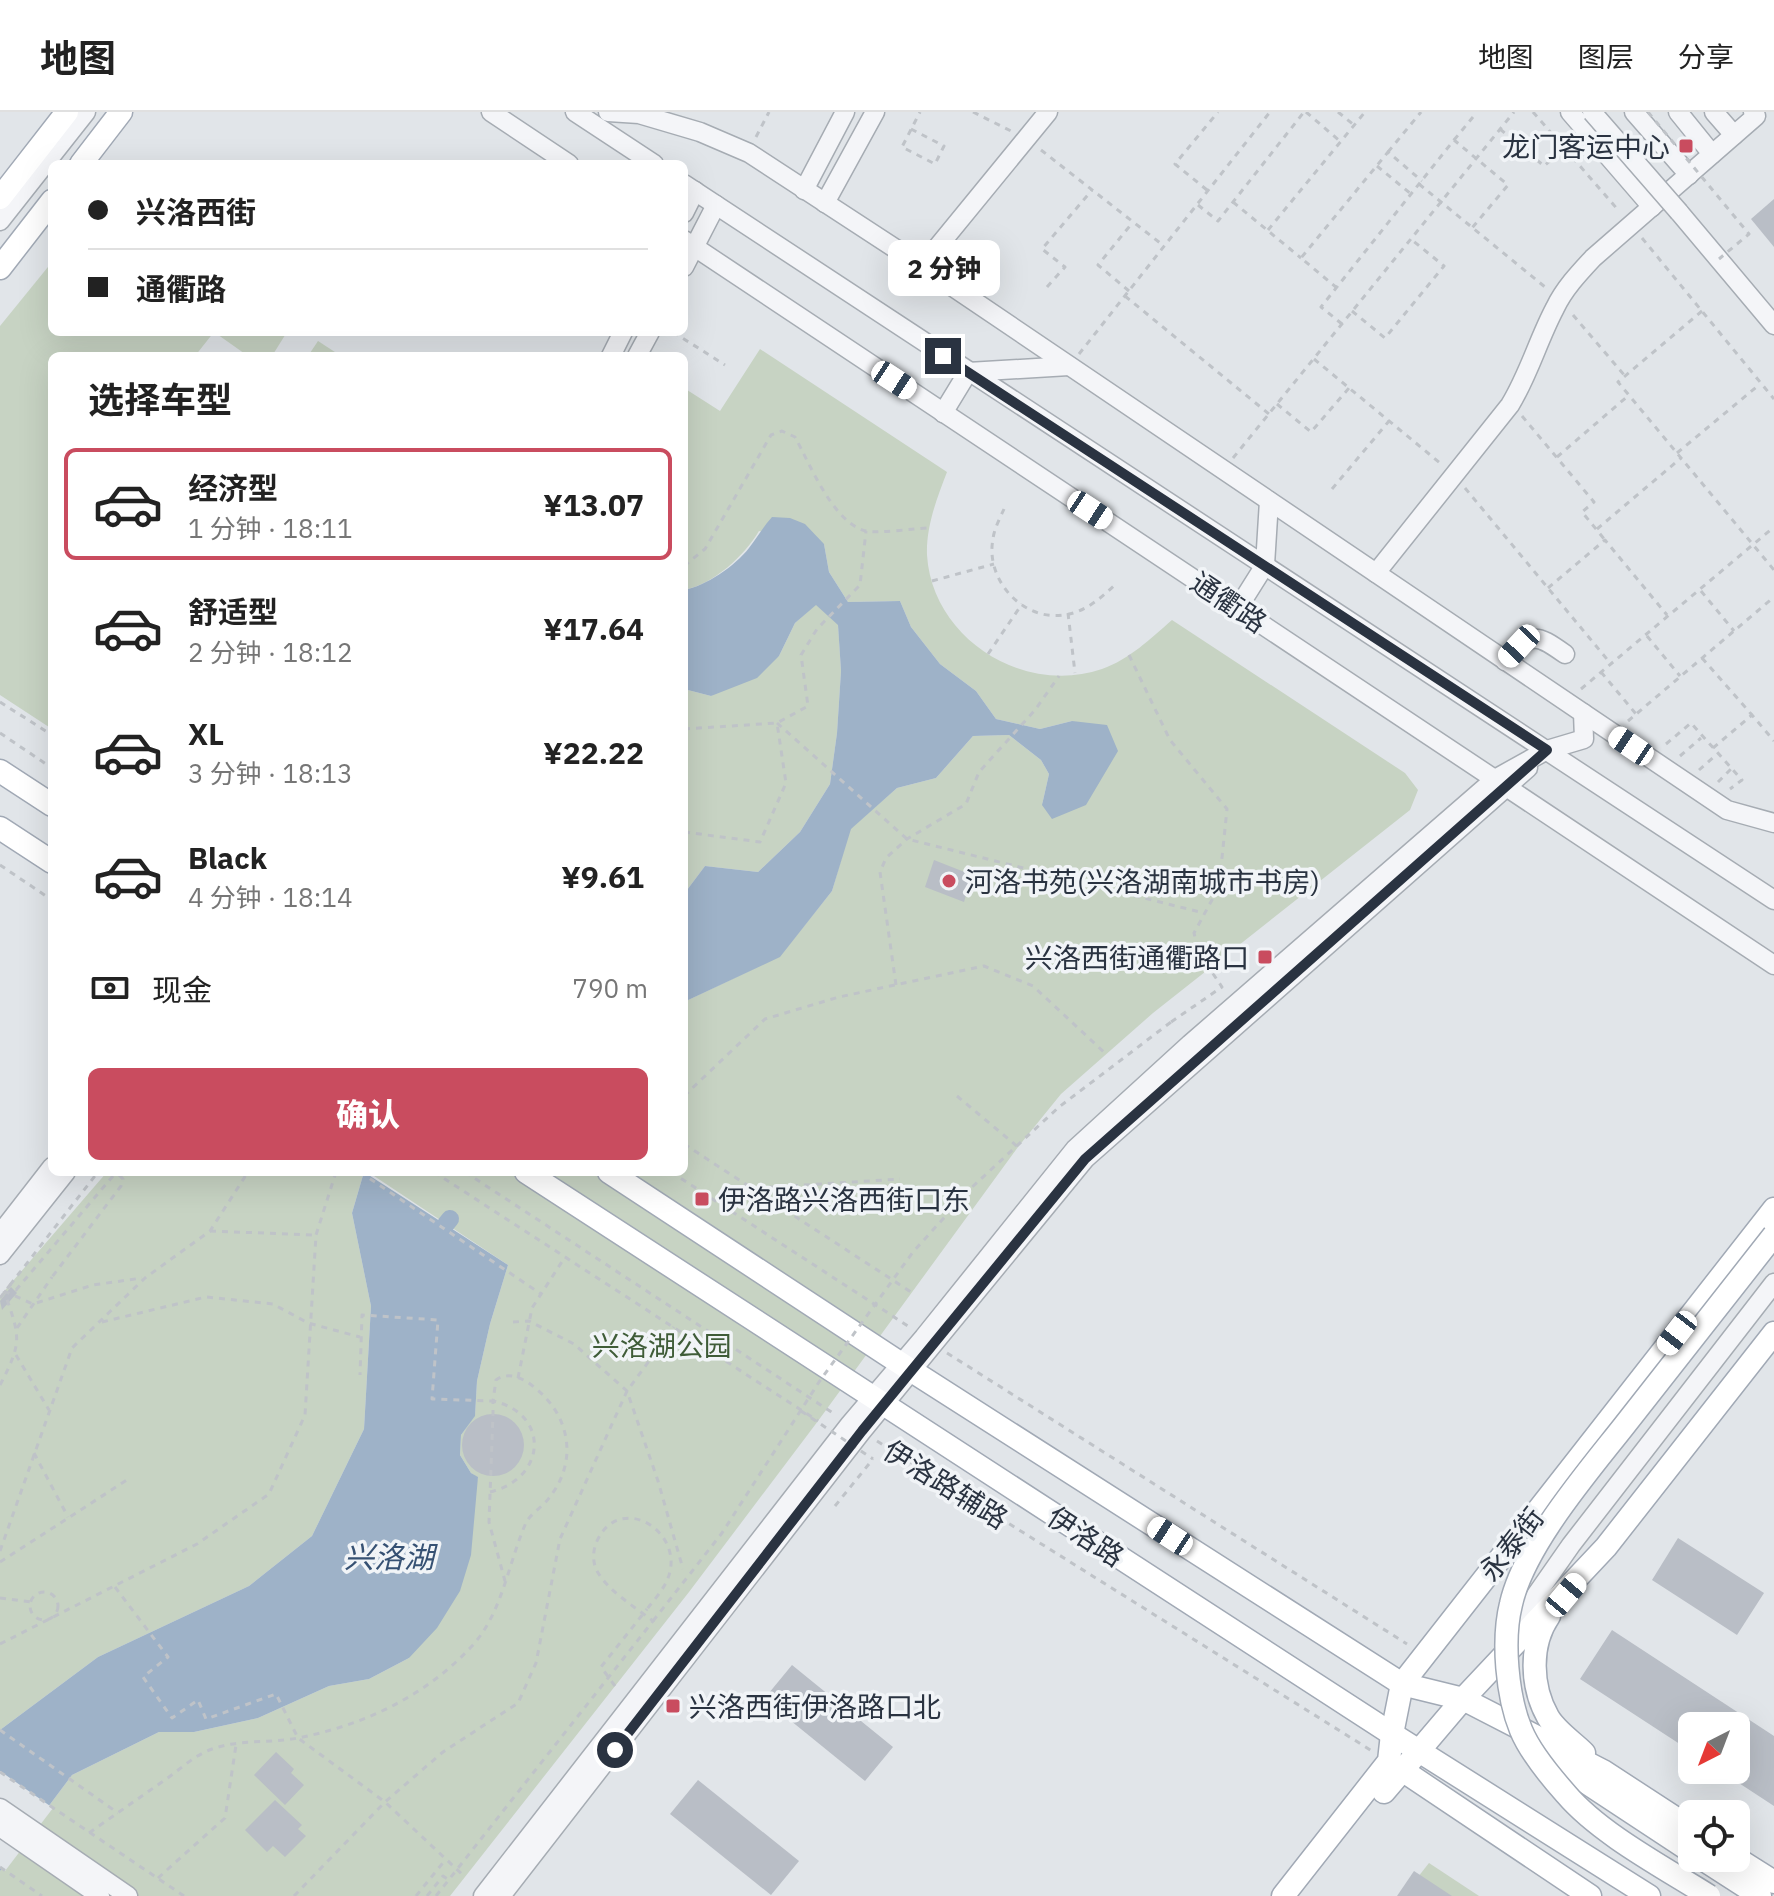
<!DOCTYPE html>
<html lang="zh">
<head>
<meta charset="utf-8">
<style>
  :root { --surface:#fff; --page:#f6f6f6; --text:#222; --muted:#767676; --line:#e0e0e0; --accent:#c94c5f }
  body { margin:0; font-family:"IBM Plex Sans","Noto Sans SC",sans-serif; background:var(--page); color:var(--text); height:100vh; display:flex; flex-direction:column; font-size:30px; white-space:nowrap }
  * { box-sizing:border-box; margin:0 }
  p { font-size:26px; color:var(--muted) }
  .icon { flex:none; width:44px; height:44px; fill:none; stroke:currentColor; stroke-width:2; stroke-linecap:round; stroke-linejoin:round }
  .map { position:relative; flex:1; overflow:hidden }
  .details { position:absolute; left:48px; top:240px; width:640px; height:824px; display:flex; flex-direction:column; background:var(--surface); border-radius:12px; box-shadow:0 8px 32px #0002 }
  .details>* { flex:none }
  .top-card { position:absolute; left:48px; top:48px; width:640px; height:176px; border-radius:12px; box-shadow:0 8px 32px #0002; display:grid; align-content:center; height:176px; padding:0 40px; background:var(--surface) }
  .needle { width:52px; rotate:222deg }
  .buttons { position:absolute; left:1678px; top:1600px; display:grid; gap:16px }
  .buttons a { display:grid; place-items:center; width:72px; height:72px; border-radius:12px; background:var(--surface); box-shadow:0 8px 32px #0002; font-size:40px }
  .end { position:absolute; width:36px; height:36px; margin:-18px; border:10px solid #2a3341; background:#fff; box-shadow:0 0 0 4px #fff }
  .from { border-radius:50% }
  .bubble { position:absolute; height:56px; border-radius:12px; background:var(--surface); box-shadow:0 8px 32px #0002; font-size:26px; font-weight:800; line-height:56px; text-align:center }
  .car { position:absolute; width:24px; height:48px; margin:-24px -12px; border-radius:10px; box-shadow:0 0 6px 2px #0007; background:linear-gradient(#fff 24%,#345 0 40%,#fff 0 76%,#345 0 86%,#fff 0) }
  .top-card b { display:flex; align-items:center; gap:28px; height:76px; font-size:30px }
  .top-card b+b { border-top:2px solid var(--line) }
  .top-card i { width:20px; height:20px; background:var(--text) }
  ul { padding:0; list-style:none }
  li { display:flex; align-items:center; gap:24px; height:112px; margin:0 16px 12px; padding:0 24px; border:4px solid transparent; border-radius:12px }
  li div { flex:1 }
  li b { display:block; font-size:30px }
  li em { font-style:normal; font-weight:800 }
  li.current { border-color:var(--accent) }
  li>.icon { width:72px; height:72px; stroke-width:1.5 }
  h2 { padding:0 40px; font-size:36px; line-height:96px }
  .pay { display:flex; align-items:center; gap:20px; height:88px; padding:0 40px; font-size:30px }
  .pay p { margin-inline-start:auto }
  .button { display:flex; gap:16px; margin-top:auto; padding:16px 40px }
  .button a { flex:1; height:92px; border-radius:12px; background:var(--accent); color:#fff; font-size:32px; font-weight:800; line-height:92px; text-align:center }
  header { display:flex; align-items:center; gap:48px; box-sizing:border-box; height:112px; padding:0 40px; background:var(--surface); border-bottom:2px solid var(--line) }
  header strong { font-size:38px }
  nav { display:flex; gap:44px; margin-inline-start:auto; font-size:28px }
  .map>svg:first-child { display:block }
</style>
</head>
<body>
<header>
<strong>地图</strong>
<nav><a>地图</a><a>图层</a><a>分享</a></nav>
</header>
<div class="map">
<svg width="1774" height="1784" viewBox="0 0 1774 1784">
  <rect width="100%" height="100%" fill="#e1e5e9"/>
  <!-- green -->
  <g fill="#c7d3c3">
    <path d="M52 150V220H287L272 244H248L214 220 195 244H52V617L0 583V214Z"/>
    <path d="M318 229 341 244H308Z"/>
    <path d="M760 237 947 360C937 386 926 414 927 443 932 526 1023 584 1102 557 1130 547 1150 527 1172 508L1405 661 1418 678 1410 698 1153 901 1061 982 1018 1035 818 1309 689 1480 450 1784H0V1759L72 1663 159 1620H194L258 1606 329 1574 369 1567 409 1546 478 1366 471 1361 460 1343 461 1323 475 1303 477 1269 490 1212 508 1153 368 1060H684V890L780 844 832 779 850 717 897 676 936 666 973 624 1009 623 1041 648 1049 662 1042 693 1072 609 1040 617 996 607 976 579 940 552 911 515 900 489 848 490 829 460 824 432 759 419C744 444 714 472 684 478V276L720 299Z"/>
    <path d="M816 492 838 512 841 559 837 621 830 672 800 720 758 760 705 754 684 782V577L711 584 779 544 795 511Z"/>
    <path d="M107 1060H364L352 1101 371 1194 364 1317 312 1424 249 1474 98 1545 0 1618V1184Z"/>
    <path d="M1429 1751 1479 1784H1403Z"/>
  </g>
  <!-- water -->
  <g fill="#9eb2c8">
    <path d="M772 405 790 406 805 412 824 432 829 460 848 490 900 489 911 515 940 552 976 579 996 607 1040 617 1072 609 1107 613 1118 639 1086 693 1052 707 1042 693 1049 662 1041 648 1009 623 973 624 936 666 897 676 851 717 832 779 780 845 684 890V782L705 754 758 760 800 720 830 672 837 621 841 559 838 513 816 493 795 511 779 544 757 566 711 584 684 577V478C706 474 735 454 749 436 757 426 763 415 772 405Z"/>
    <path d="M364 1060 508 1153 490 1212 477 1269 475 1304 461 1323 460 1343 471 1361 478 1365 471 1443 460 1479 437 1516 409 1546 369 1567 329 1574 258 1606 194 1620H159L72 1663 0 1759V1618L98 1545 249 1474 312 1424 364 1317 371 1194 352 1101Z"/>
  </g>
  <!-- pier -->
  <path fill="#e1e5e9" d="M0 1659 53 1696 5 1759 0 1755Z"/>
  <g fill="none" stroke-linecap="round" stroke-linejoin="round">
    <!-- canal -->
    <path stroke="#9eb2c8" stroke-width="18" d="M446 1112 450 1107"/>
  </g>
  <!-- building -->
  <g fill="#b9bec6">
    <path d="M1774 87V135L1751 107Z"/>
    <path d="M934 748 972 763 964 790 925 775Z"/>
    <path d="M11 1175 17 1181 2 1198 0 1189Z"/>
    <circle cx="493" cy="1333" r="31"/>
    <path d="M1678 1426 1764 1481 1737 1523 1652 1468Z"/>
    <path d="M1612 1518 1774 1624V1694L1719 1658H1736V1614H1692V1640L1580 1567Z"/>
    <path d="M792 1553 893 1635 865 1669 764 1587Z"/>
    <path d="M276 1640 294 1657 291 1661 304 1673 285 1693 254 1663Z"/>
    <path d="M698 1668 799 1749 771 1783 670 1702Z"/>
    <path d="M275 1688 302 1713 298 1717 306 1724 285 1745 273 1734 267 1740 245 1718Z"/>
    <path d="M1414 1759 1452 1784H1397Z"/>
  </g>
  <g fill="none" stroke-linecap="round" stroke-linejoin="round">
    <defs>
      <g id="minor">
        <path d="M491 0 569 52"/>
        <path d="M575 0 654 52"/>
        <path d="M1570 0 1652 95"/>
        <path d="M1634 0 1689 63"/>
        <path d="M1678 0 1712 42"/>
        <path d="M1714 0 1734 23"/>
        <path d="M684 72 1774 788"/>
        <path d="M804 78 845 0"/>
        <path d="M825 91 875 0"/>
        <path d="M1679 100 1774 213"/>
        <path d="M684 101 695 79"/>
        <path d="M0 109 86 0"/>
        <path d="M684 128 1774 853"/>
        <path d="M922 154 1048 0"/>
        <path d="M684 155 716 93"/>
        <path d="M611 244 623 220"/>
        <path d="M637 244 650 220"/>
        <path d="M968 260 1069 254"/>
        <path d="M943 301 968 260"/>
        <path d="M1376 461 1510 293C1529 262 1538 228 1555 196 1564 177 1579 161 1593 146L1756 4 1753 0"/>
        <path d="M1238 496 1265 453 1269 389"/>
        <path d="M1505 549C1532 521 1534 520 1565 542"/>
        <path d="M1583 601 1727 698 1774 711"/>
        <path d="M0 1122 52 1055"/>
        <path d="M0 1143 66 1060"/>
        <path d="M1506 1526 1571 1433 1774 1171"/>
        <path d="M0 1696 128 1784"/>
        <path d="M0 1715 100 1784"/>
        <path d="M483 1784 850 1312 924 1225 1075 1037 1190 932 1495 667 1547 638 1584 627 1583 601 922 154 749 41 700 20 639 2 608 0"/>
        <path d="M501 1784 862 1319 1085 1047 1528 656"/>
      </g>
      <g id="major">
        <path d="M81 52 121 0"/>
        <path d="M0 86 67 0"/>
        <path d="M0 156 52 89"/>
        <path d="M0 659 52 693"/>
        <path d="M0 716 52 750"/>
        <path d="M526 1060 1392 1622 1649 1784"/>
        <path d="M609 1060 912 1259 1402 1572 1463 1587 1603 1659 1692 1717"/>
        <path d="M1549 1504C1529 1533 1531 1575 1548 1605 1556 1619 1573 1630 1584 1641"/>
        <path d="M1540 1640 1692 1740"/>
        <path d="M1390 1650 1590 1784"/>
        <path d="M1384 1680 1463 1587 1606 1435 1774 1221"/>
        <path d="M1701 1746 1760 1784"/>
        <path d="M1736 1746 1774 1770"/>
        <path d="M1283 1784 1389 1649 1392 1622 1402 1572 1774 1097"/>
      </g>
    </defs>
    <!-- minor casing -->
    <use href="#minor" stroke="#a6acb3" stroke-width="21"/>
    <!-- major casing -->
    <use href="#major" stroke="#a1a9b5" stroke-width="25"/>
    <!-- path -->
    <g stroke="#bfc3c8" stroke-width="3" stroke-dasharray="6 6" stroke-linecap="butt">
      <path d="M973 0 1011 19"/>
      <path d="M1306 0 1341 30"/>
      <path d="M1338 0 1354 13"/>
      <path d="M1533 0 1619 99"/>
      <path d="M911 17 944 34 935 52 902 35 920 0"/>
      <path d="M1500 17 1544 54 1565 36"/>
      <path d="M756 25 769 0"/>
      <path d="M1454 28 1473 5"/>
      <path d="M1041 38 1164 134"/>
      <path d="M1388 40 1421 0"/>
      <path d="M1377 54 1411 82"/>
      <path d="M1419 72 1545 175"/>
      <path d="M1207 78 1175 52 1218 0"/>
      <path d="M1233 90 1301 146"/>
      <path d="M1198 93 1218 109 1304 0"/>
      <path d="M1268 118 1365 0"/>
      <path d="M1642 126 1774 287"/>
      <path d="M1047 175 1065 155 1042 137 1092 78"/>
      <path d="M1337 176 1301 146 1388 40 1422 69"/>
      <path d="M1129 179 1098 153 1133 110"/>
      <path d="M1125 184 1269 302"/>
      <path d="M1352 199 1385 226 1444 154 1412 128"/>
      <path d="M1702 199 1618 270 1774 458"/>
      <path d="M1573 203 1625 264"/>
      <path d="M1342 212 1321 195 1454 28 1508 73 1472 116"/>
      <path d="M673 220 725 253"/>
      <path d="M1079 242 1270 0"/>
      <path d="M1314 247 1440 351"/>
      <path d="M1277 292 1311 320 1349 276"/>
      <path d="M1522 304 1594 390 1582 400 1605 428"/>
      <path d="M1677 341 1760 272"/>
      <path d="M1557 345 1629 283"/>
      <path d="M1233 346 1514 0"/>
      <path d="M1465 376 1611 552"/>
      <path d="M1332 377 1389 309"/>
      <path d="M1004 397C1000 406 994 417 993 427 985 467 1022 509 1063 503 1085 501 1102 485 1117 471"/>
      <path d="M1597 417 1681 346"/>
      <path d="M684 454 705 437 771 323 782 319 795 325C810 352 833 411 866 419 880 422 914 416 930 416"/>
      <path d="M932 469 994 452"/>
      <path d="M1548 476 1605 428 1667 503"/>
      <path d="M1701 479 1734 519"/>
      <path d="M1068 501 1075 561"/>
      <path d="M1647 524 1680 564"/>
      <path d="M988 542 1022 492"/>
      <path d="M1129 543 1170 628 1227 697 1219 775 1194 821 1199 841 1222 875 1171 910"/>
      <path d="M1702 546 1752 603"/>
      <path d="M1601 560 1636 602"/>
      <path d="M1581 577 1774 415"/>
      <path d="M0 590 52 623"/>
      <path d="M1628 609 1774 485"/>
      <path d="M777 611 907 727 1204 801"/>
      <path d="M684 617 777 611 808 594 801 543 817 517 860 473 866 419"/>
      <path d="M0 621 52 656"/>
      <path d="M1666 632 1691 611 1742 668 1730 677"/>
      <path d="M1713 636 1752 603 1774 629"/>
      <path d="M1680 644 1701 626"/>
      <path d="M1699 658 1717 642"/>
      <path d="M1718 670 1731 657"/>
      <path d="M684 720 760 730 786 671 777 611"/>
      <path d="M0 753 52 788"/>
      <path d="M896 873 880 760 886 746 907 727 966 692 979 660 1035 598 1059 564"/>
      <path d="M684 984 765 907 839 885 984 854 1033 874 1106 942"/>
      <path d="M957 984 1018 1035"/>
      <path d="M684 1032 911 1180"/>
      <path d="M360 1060 541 1182"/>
      <path d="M434 1060 818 1309"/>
      <path d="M465 1060 836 1303"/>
      <path d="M671 1060 911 1216"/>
      <path d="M756 1076 900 1067"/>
      <path d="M210 1119 314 1123"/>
      <path d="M10 1173 98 1060"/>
      <path d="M4 1179 33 1192 93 1173 142 1166"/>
      <path d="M102 1210 206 1185 273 1192 308 1211 360 1225"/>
      <path d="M513 1210 529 1209 574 1232 627 1279 658 1369 683 1457"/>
      <path d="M17 1216 52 1165"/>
      <path d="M947 1241 1407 1532"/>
      <path d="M16 1243 49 1298"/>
      <path d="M518 1266 532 1196 565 1145"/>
      <path d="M0 1273C23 1229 20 1225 4 1179"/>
      <path d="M877 1329 1372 1639"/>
      <path d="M34 1341 68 1405"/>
      <path d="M490 1380C546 1367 551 1302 493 1289V1302L489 1410 505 1469"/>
      <path d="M835 1394 873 1347"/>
      <path d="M0 1439 72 1236 145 1166 210 1119 248 1060"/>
      <path d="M0 1450 130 1366"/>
      <path d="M115 1475 168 1545 143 1565 172 1606 198 1588 206 1607 276 1582 298 1626 385 1690 465 1765"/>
      <circle cx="44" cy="1494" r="14"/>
      <path d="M0 1486 31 1490"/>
      <path d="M0 1532 197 1432 269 1382 305 1303 316 1123 336 1060"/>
      <path d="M615 1574 601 1555 647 1497"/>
      <path d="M0 1618 118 1701"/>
      <path d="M0 1660 184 1784"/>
      <path d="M89 1721C116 1702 142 1684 169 1665 180 1657 191 1647 203 1641 232 1626 268 1632 298 1626 364 1613 426 1584 472 1534 502 1501 508 1453 525 1413 529 1402 542 1396 549 1386 578 1350 571 1304 534 1275 523 1266 508 1259 496 1268L493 1289 432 1287 438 1208 362 1203 360 1263"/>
      <path d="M0 1755 42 1784"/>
      <path d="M158 1766 225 1706 236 1633"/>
      <path d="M294 1784 385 1690 443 1640 518 1591 536 1551 560 1427 627 1279 674 1215"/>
      <path d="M416 1784 446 1747"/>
      <path d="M427 1784 443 1764 449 1768"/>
    </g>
    <!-- minor -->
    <use href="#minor" stroke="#f4f5f8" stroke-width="18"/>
    <!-- major -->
    <use href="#major" stroke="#fff" stroke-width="22"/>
    <defs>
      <path id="minor-bridge" d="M1592 0 1679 100"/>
      <path id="major-bridge" d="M1709 1784C1665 1756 1600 1722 1566 1682 1550 1664 1530 1640 1521 1618 1507 1584 1502 1528 1511 1492 1524 1434 1587 1361 1624 1314 1674 1251 1724 1187 1774 1123"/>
    </defs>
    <!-- minor-bridge casing -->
    <use href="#minor-bridge" stroke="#a6acb3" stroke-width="21" stroke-linecap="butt"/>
    <!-- major-bridge casing -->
    <use href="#major-bridge" stroke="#a1a9b5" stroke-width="25" stroke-linecap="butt"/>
    <!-- path-bridge -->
    <g stroke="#bfc3c8" stroke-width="3" stroke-dasharray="6 6" stroke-linecap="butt">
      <path d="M1648 0 1749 122 1719 147"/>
      <path d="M0 1186 10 1173 16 1178 113 1064 119 1063 123 1067 121 1074 52 1165"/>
      <path d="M801 1299 873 1347"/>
      <path d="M653 1509 722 1421 819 1270 913 1140 970 1077 1059 995 1171 910"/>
      <path d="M436 1784 653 1509C635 1495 608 1479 597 1459 592 1449 593 1438 597 1429 620 1379 686 1420 668 1466 664 1477 654 1488 647 1497"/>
    </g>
    <!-- minor-bridge -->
    <use href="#minor-bridge" stroke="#f4f5f8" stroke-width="18"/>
    <!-- major-bridge -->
    <use href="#major-bridge" stroke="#fff" stroke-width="22"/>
  </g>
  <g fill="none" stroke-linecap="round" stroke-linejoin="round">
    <!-- route -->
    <path stroke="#2a3341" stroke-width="10" d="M615 1638 862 1319 1085 1047 1547 638 943 244"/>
  </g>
  <!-- markers -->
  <g fill="#c94c5f" stroke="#f1f4f7" stroke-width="3">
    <rect x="1678" y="26" width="16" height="16" rx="4"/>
    <circle cx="949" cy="769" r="8"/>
    <rect x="1257" y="837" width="16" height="16" rx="4"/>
    <rect x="694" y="1079" width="16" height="16" rx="4"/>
    <rect x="665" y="1586" width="16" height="16" rx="4"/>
  </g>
  <g text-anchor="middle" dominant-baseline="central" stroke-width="7" stroke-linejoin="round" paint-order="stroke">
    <!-- poi labels -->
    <g font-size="28" fill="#2a3341" stroke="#f1f4f7" text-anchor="start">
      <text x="1670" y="34" text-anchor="end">龙门客运中心</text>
      <text x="965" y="769">河洛书苑(兴洛湖南城市书房)</text>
      <text x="1249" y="845" text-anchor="end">兴洛西街通衢路口</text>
      <text x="718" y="1087">伊洛路兴洛西街口东</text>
      <text x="689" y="1594">兴洛西街伊洛路口北</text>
    </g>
    <!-- street labels -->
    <g font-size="28" fill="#2a3341" stroke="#f1f4f7">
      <text transform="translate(1229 490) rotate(34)">通衢路</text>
      <text transform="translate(946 1372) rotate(32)">伊洛路辅路</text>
      <text transform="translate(1086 1424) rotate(33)">伊洛路</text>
      <text transform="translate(1511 1432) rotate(-52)">永泰街</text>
    </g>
    <!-- park labels -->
    <g font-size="28" fill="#3f5c38" stroke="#f1f4f7">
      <text x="662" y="1233">兴洛湖公园</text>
    </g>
    <!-- water labels -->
    <g font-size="30" font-style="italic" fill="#365173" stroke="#f1f4f7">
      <text x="389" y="1444">兴洛湖</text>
    </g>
  </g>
</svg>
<div class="buttons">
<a><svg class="needle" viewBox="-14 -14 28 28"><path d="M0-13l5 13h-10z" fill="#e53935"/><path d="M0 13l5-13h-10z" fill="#767676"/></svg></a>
<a><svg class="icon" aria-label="locate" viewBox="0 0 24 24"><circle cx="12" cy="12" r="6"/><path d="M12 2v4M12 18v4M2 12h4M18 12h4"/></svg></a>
</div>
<i class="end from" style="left:615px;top:1638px"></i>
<i class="end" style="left:943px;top:244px"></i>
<div class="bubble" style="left:888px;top:128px;width:112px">2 分钟</div>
<i class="car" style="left:894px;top:268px;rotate:123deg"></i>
<i class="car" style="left:1090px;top:398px;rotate:123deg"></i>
<i class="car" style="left:1519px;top:534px;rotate:223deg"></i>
<i class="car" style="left:1631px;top:634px;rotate:304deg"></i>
<i class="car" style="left:1677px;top:1221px;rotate:218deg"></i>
<i class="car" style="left:1170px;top:1424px;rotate:303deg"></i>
<i class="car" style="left:1566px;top:1483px;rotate:40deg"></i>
<div class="top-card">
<b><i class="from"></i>兴洛西街</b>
<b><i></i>通衢路</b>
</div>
<section class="details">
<h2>选择车型</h2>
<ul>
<li class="current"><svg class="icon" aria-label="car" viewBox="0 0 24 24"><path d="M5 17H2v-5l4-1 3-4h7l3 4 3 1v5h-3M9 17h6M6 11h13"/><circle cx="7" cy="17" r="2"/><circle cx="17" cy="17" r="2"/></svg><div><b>经济型</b><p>1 分钟 · 18:11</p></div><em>¥13.07</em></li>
<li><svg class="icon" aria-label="car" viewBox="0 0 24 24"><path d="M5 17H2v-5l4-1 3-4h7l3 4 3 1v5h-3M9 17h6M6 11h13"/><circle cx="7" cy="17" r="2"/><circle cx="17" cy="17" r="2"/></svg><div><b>舒适型</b><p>2 分钟 · 18:12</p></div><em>¥17.64</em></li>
<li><svg class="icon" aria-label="car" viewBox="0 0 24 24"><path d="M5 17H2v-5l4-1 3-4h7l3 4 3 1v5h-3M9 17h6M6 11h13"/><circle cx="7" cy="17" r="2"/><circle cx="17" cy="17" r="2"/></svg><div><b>XL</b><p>3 分钟 · 18:13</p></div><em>¥22.22</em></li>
<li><svg class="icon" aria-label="car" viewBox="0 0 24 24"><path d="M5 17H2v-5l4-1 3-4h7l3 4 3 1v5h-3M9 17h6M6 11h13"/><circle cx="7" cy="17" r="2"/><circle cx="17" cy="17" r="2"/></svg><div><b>Black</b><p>4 分钟 · 18:14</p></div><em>¥9.61</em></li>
</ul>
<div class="pay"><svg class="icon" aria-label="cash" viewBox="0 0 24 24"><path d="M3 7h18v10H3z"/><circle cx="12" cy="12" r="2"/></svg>现金<p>790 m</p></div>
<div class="button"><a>确认</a></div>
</section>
</div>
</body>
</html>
